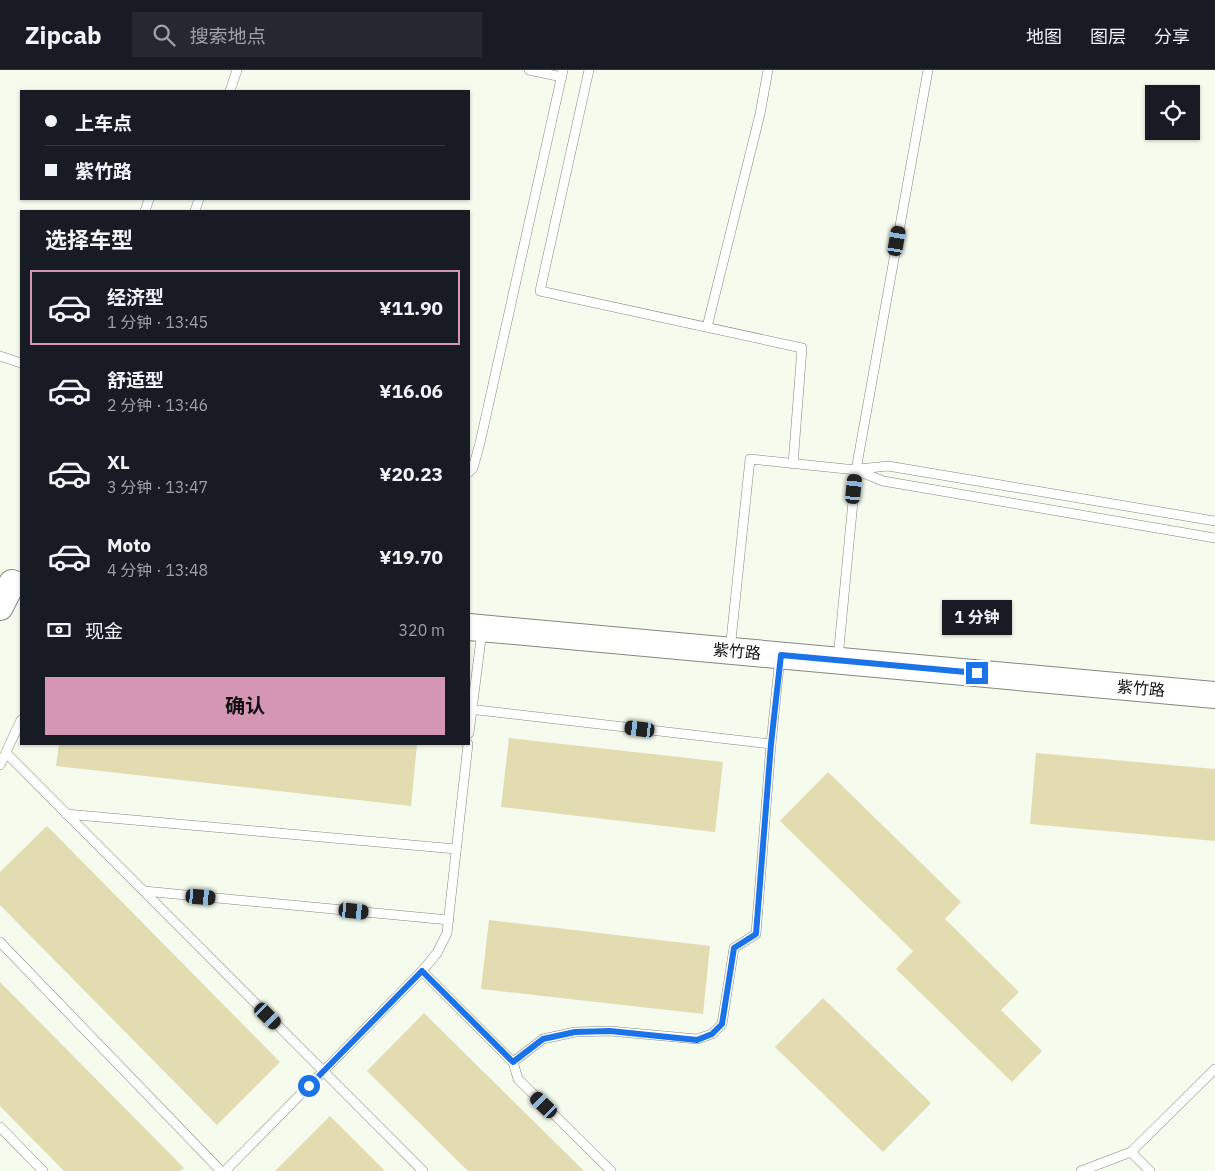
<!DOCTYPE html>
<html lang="zh">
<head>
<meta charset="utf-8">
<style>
  :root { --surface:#171b24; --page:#242831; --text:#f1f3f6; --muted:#9ea1a6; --line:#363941; --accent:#d496b2 }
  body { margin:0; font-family:"IBM Plex Sans","Noto Sans SC",sans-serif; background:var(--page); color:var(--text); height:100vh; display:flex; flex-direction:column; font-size:19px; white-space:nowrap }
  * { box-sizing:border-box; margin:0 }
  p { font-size:16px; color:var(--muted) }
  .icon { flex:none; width:28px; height:28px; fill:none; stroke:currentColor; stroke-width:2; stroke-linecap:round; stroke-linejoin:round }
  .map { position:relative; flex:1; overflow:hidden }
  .details { position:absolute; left:20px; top:140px; width:450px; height:535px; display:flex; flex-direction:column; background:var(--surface); border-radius:0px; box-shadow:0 1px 4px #0004 }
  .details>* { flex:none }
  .banner { position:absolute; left:20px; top:20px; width:450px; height:110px; border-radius:0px; box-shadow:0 1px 4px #0004; display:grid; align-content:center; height:110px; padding:0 25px; background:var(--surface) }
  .tools { position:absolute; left:1145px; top:15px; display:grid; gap:10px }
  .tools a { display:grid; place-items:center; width:55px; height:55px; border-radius:0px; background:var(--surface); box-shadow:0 1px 4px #0004; font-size:25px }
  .end { position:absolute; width:22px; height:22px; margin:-11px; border:6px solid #1a73e8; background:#fff; box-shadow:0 0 0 2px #fff }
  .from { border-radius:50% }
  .bubble { position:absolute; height:35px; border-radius:0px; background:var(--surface); box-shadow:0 1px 4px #0004; font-size:16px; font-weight:700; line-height:35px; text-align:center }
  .car { position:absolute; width:15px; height:30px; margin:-15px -8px; border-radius:6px; box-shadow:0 0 4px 1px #0007; background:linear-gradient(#222 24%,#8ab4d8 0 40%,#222 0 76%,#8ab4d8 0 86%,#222 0) }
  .banner b { display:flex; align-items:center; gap:18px; height:48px; font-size:19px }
  .banner b+b { border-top:1px solid var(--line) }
  .banner i { width:12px; height:12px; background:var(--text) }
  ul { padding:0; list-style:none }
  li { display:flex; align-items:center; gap:15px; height:75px; margin:0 10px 8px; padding:0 15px; border:2px solid transparent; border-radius:0px }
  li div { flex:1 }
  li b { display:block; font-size:19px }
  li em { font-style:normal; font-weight:700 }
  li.selected { border-color:var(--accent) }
  li>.icon { width:45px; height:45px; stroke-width:1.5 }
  h2 { padding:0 25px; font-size:22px; line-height:60px }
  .pay { display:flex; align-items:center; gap:12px; height:55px; padding:0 25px; font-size:19px }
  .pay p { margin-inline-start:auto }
  .action { display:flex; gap:10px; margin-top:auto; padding:10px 25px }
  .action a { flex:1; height:58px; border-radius:0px; background:var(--accent); color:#111; font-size:20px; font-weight:700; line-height:58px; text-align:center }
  header { display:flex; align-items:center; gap:30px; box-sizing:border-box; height:70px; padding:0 25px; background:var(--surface); border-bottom:1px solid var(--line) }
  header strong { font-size:24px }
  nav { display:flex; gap:28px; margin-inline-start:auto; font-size:18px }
  .search { width:350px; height:45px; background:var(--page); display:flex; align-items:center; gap:12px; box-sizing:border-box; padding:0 18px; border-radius:0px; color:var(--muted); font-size:19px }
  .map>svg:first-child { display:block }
</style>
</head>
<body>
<header>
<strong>Zipcab</strong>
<div class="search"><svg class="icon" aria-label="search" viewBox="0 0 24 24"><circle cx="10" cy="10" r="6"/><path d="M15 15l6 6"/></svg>搜索地点</div>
<nav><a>地图</a><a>图层</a><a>分享</a></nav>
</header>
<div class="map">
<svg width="1215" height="1101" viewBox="0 0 1215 1101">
  <rect width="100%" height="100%" fill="#f5fbed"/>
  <!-- building -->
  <g fill="#e2dcb0">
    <path d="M509 668 723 692 715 762 501 737Z"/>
    <path d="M59 674H417L411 736 56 696Z"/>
    <path d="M1036 683 1215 699V771L1030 754Z"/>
    <path d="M828 702 961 832 945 849 1019 922 1001 940 1042 981 1012 1012 896 899 913 881 780 751Z"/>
    <path d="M47 756 280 992 217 1055 0 835V802Z"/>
    <path d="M489 850 710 876 703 944 481 919Z"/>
    <path d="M0 912 184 1098 180 1101H64L0 1036Z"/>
    <path d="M823 928 931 1033 883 1082 775 977Z"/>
    <path d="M424 943 584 1101H468L367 1001Z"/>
    <path d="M330 1046 385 1101H275Z"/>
  </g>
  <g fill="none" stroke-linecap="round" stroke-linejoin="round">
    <defs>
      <g id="lane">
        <path d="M529 0 562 7"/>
        <path d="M589 0 540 221 802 278 793 394"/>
        <path d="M230 21 237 0"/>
        <path d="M145 141 149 129"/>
        <path d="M195 141 199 129"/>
        <path d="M707 257 760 44 768 0"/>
        <path d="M0 286 21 293"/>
        <path d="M859 399 888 396 1215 451"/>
        <path d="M856 400 928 0"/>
        <path d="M856 400 883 411 1215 468"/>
        <path d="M469 402 473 398 480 373 563 0"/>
        <path d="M730 580 750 389 856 400 838 588"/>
        <path d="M469 639 771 674 780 587"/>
        <path d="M469 663 482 561"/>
        <path d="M6 683 423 1101"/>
        <path d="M0 695 21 650"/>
        <path d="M66 744 456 779"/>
        <path d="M144 821 449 850"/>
        <path d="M0 872 221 1101"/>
        <path d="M422 901 513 992 543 969 575 962 610 961 697 969 712 964 722 954 734 878 756 864 771 674"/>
        <path d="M513 992 518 1009 611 1101"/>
        <path d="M0 1057 43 1101"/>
        <path d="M1131 1082 1215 999"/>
        <path d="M225 1101 422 901 437 883 447 863 468 674"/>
        <path d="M1081 1101 1131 1082 1150 1101"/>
      </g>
      <g id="secondary">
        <path d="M0 537 12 513"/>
        <path d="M469 557 1215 625"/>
      </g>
    </defs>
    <!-- lane casing -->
    <use href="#lane" stroke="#83887c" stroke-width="10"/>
    <!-- secondary casing -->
    <use href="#secondary" stroke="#83887c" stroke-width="28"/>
    <!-- lane -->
    <use href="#lane" stroke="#fff" stroke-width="9"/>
    <!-- secondary -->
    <use href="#secondary" stroke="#fff" stroke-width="26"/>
  </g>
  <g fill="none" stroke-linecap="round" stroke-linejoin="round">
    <!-- route -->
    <path stroke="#1a73e8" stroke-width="6" d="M309 1016 422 901 513 992 543 969 575 962 610 961 697 970 712 964 722 954 734 878 756 864 771 674 781 585 977 603"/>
  </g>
  <g text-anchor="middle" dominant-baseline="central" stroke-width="4" stroke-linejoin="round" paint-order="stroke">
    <!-- street labels -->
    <g font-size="16" fill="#0f100c" stroke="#fff">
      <text transform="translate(737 581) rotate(5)">紫竹路</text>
      <text transform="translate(1141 618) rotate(5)">紫竹路</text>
    </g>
  </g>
</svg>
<div class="tools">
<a><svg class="icon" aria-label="locate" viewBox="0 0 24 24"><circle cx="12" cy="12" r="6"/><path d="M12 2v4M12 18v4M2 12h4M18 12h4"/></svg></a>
</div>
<i class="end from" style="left:309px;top:1016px"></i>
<i class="end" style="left:977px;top:603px"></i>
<div class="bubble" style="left:942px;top:530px;width:70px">1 分钟</div>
<i class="car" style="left:897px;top:171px;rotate:10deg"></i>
<i class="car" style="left:854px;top:419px;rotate:6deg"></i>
<i class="car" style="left:640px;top:659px;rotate:277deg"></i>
<i class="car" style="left:201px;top:827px;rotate:95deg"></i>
<i class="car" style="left:354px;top:841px;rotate:96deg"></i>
<i class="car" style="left:268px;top:946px;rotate:135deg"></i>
<i class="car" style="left:544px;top:1035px;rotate:314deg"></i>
<div class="banner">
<b><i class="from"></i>上车点</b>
<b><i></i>紫竹路</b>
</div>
<section class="details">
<h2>选择车型</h2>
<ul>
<li class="selected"><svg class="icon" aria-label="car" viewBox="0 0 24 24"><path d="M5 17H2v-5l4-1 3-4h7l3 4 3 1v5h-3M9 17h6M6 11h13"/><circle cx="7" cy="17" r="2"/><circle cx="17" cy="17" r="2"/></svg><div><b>经济型</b><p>1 分钟 · 13:45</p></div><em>¥11.90</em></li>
<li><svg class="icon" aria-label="car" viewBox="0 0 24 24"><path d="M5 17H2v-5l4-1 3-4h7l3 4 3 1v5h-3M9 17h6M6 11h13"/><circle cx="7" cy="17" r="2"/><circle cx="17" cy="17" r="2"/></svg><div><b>舒适型</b><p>2 分钟 · 13:46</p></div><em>¥16.06</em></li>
<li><svg class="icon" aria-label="car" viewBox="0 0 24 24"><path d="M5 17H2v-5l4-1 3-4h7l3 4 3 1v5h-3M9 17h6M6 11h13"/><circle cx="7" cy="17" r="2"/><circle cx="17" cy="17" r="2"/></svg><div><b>XL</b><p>3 分钟 · 13:47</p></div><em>¥20.23</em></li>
<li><svg class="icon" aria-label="car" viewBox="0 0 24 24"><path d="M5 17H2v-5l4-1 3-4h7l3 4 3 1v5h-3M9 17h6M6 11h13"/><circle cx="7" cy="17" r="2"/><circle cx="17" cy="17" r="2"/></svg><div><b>Moto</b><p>4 分钟 · 13:48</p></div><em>¥19.70</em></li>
</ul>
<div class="pay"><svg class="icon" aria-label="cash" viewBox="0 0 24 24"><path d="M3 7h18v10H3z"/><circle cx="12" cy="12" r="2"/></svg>现金<p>320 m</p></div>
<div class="action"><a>确认</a></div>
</section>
</div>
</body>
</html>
